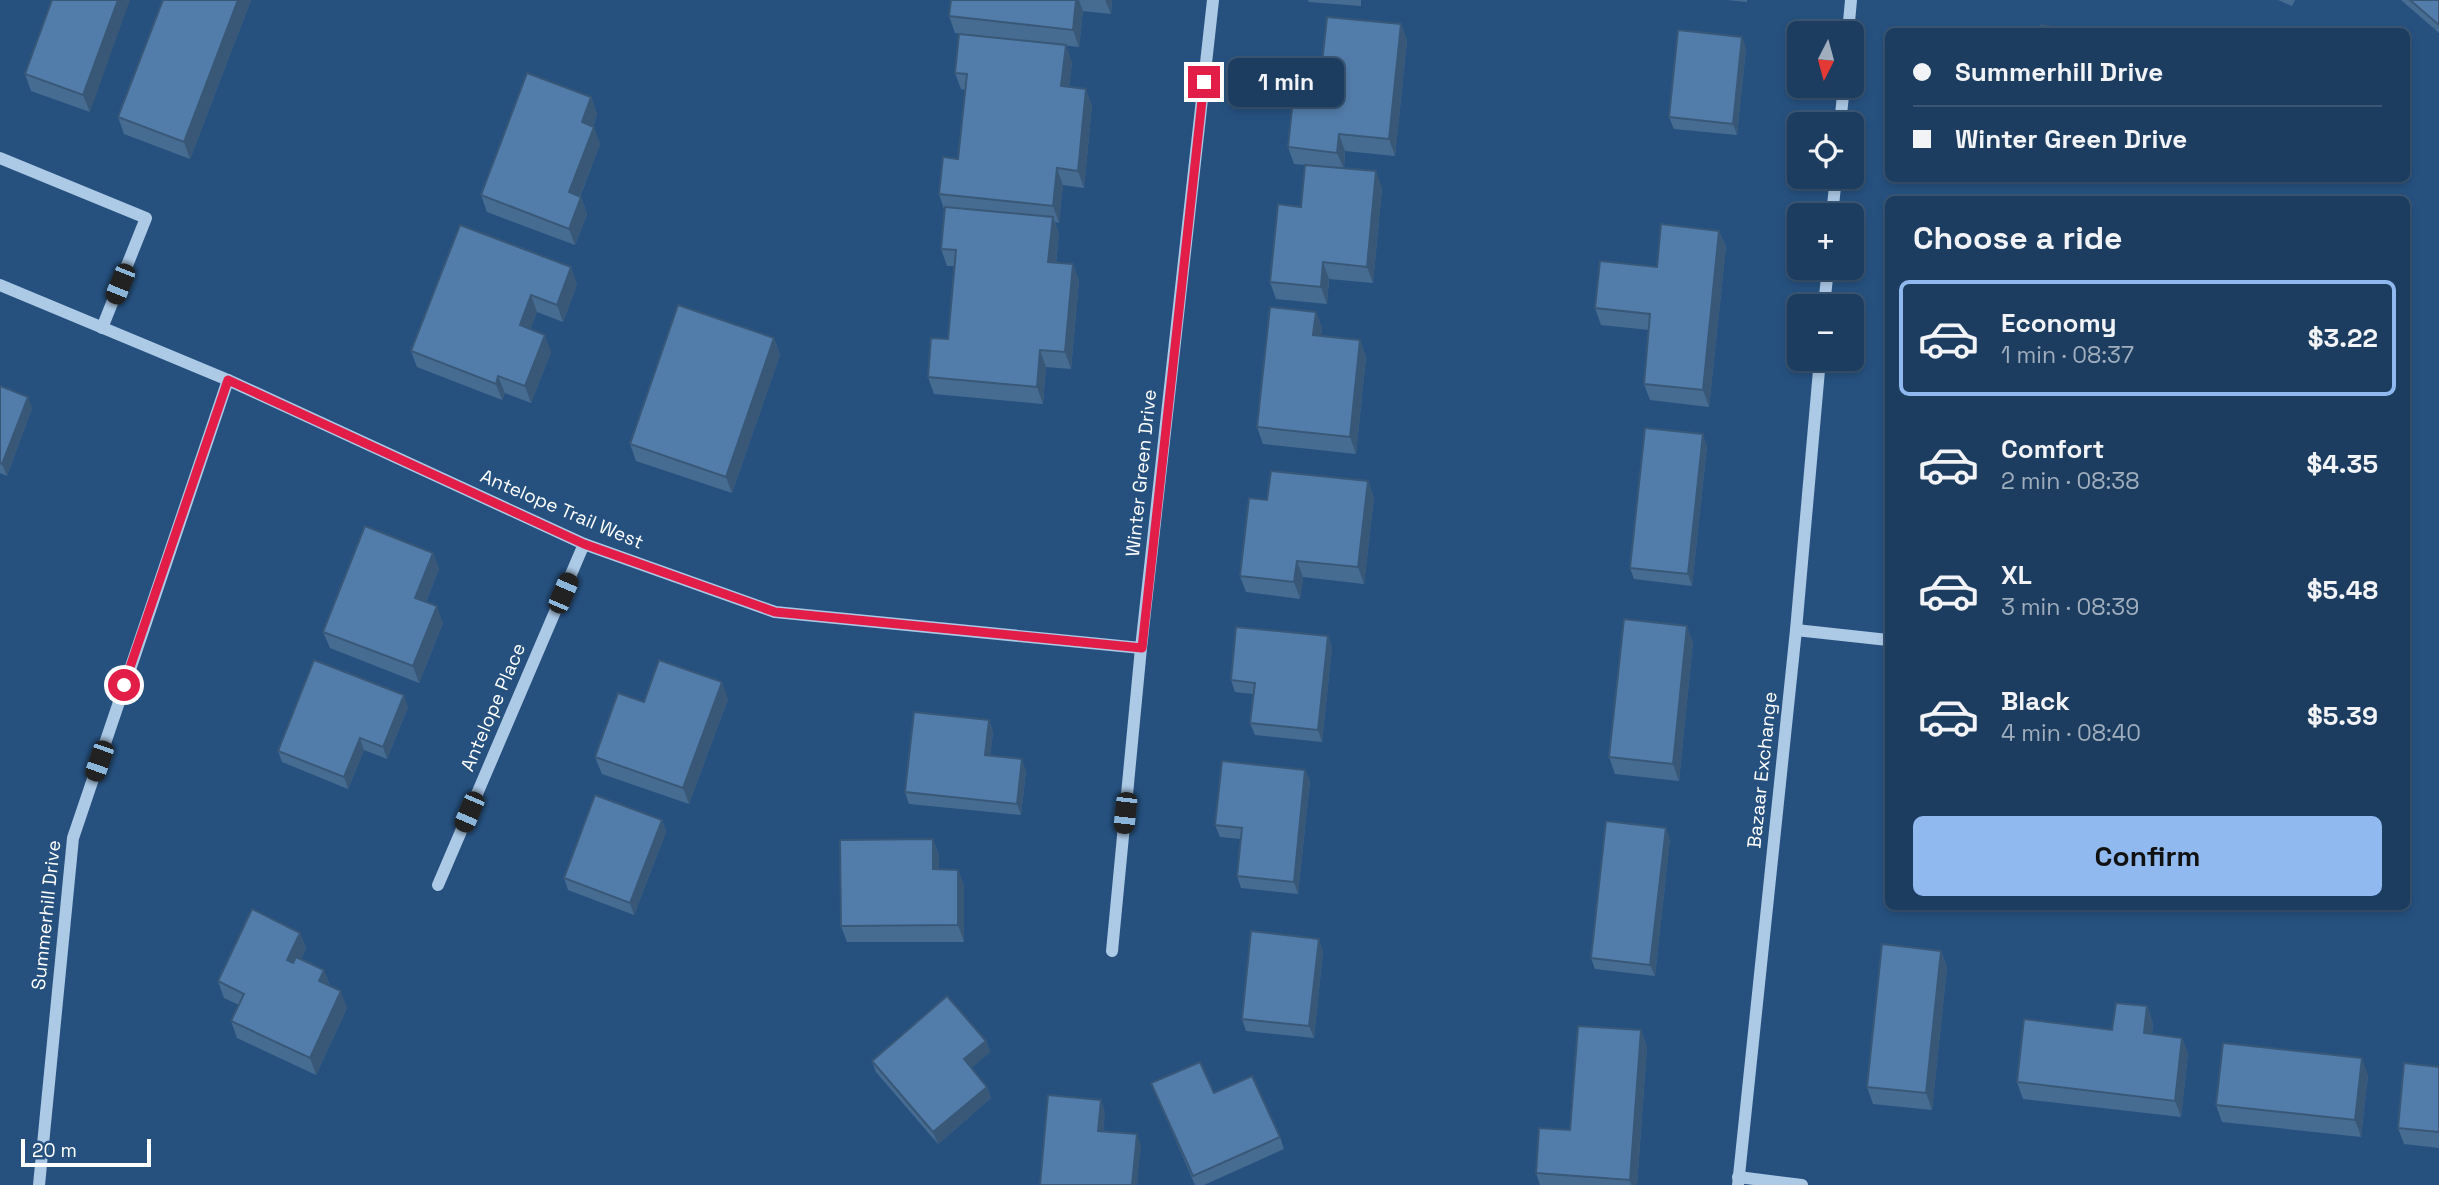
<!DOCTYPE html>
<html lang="en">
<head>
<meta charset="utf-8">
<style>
  :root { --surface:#1c3d5f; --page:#294868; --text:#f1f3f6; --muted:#a0aebd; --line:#3a5674; --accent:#90b9f0 }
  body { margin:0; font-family:"Space Grotesk",sans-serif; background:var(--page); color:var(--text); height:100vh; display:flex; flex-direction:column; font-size:26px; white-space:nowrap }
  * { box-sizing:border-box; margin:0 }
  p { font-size:23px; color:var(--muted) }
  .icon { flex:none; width:38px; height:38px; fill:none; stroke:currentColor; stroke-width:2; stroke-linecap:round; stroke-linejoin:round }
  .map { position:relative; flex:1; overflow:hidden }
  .sheet { position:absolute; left:1885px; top:196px; width:525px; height:714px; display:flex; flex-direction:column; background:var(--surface); border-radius:10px; box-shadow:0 4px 10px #0003,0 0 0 2px var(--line) }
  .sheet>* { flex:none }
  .banner { position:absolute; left:1885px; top:28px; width:525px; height:154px; border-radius:10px; box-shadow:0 4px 10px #0003,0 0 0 2px var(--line); display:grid; align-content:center; height:154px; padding:0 28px; background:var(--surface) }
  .needle { width:46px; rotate:186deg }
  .buttons { position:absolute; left:1787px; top:21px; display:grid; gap:14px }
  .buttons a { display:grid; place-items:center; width:77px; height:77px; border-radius:10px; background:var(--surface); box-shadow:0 4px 10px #0003,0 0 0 2px var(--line); font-size:35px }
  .scale { position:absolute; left:21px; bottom:18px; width:130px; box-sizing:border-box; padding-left:7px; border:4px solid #fff; border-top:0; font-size:19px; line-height:24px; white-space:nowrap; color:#fff; -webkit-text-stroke:5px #26517f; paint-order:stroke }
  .end { position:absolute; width:32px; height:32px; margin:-16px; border:9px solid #e11d48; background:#fff; box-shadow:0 0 0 4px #fff }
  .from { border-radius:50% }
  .bubble { position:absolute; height:49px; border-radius:10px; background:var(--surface); box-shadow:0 4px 10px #0003,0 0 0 2px var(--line); font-size:23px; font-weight:600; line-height:49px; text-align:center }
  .car { position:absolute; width:21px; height:42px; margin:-21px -10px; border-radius:9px; box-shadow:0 0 5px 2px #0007; background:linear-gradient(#222 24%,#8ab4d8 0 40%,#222 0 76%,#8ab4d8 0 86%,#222 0) }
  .banner b { display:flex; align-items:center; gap:24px; height:66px; font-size:26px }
  .banner b+b { border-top:2px solid var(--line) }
  .banner i { width:18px; height:18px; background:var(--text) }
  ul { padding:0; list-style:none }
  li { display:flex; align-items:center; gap:21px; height:116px; margin:0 14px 10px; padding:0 14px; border:4px solid transparent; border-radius:10px }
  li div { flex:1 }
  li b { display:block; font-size:26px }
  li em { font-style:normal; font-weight:600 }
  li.active { border-color:var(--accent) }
  li>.icon { width:63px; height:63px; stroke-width:1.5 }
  h2 { padding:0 28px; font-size:32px; line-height:84px }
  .primary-button { display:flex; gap:14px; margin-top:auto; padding:14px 28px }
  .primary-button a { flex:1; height:80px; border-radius:10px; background:var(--accent); color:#111; font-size:28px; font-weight:600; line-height:80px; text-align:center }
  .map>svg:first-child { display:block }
</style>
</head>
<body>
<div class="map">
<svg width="2439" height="1185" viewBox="0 0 2439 1185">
  <rect width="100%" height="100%" fill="#26517f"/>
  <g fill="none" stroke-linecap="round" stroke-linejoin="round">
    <!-- minor -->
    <g stroke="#acc9e6" stroke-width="12">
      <path d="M1848 33 1851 0"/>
      <path d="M1840 124 1844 86"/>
      <path d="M0 158 146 218 102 328"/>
      <path d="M1832 215 1836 177"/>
      <path d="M0 285 228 380 584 544 775 612 1141 648"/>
      <path d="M1824 306 1828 268"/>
      <path d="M1796 630 1888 640"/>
      <path d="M438 885 584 544"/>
      <path d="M1112 951 1141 648 1213 0"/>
      <path d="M1738 1177 1802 1185"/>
      <path d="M39 1185 73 838 228 380"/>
      <path d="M1738 1185 1796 630 1820 359"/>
    </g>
  </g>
  <!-- wall -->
  <g fill="#476c92">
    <path d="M52 0 90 112 31 91 25 74Z"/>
    <path d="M163 0H251L190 159 124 134 118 117Z"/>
    <path d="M951 0H1112L1111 14 1083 11 1079 47 955 33 949 16Z"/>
    <path d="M1308 0H1361V6L1309 2Z"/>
    <path d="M1727 0H1747V2Z"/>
    <path d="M2278 0H2295L2292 6Z"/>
    <path d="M2401 0H2439V33Z"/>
    <path d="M1401 24 1407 41 1395 156 1345 151 1344 168 1382 188 1373 283 1329 279 1327 304 1276 299 1270 282 1301 207 1305 165 1294 164 1288 147 1321 73Z"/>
    <path d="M1746 48 1737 135 1674 129 1669 117Z"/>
    <path d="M1072 62 1069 87 1092 105 1084 188 1063 185 1059 223 1055 222 1059 234 1056 263 1073 264 1079 281 1071 369 1046 367 1043 404 934 394 928 377 948 339 954 266H947L941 249 944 209 939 194 958 159 965 90 961 89 955 73Z"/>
    <path d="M591 97 597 114 593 126 600 144 580 197H581L587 214 575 245 487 212 481 195Z"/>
    <path d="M460 225 577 284 563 322 537 312 530 329 551 352 531 403 505 393 502 400 417 367 411 351Z"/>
    <path d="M1719 231 1726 247 1709 407 1650 400 1644 384 1649 330 1601 325 1595 308 1657 267Z"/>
    <path d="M1316 312 1322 328 1321 336 1360 340 1366 357 1356 454 1263 444 1257 427Z"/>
    <path d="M774 338 780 355 732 493 636 461 630 444Z"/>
    <path d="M0 386 32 408 7 476 0 473Z"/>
    <path d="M1707 446 1692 586 1634 579 1630 568Z"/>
    <path d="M1368 481 1374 498 1364 584 1303 577 1300 599 1246 592 1240 576 1267 500Z"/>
    <path d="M433 553 439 569 426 602 443 623 419 683 330 648 323 632Z"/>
    <path d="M1328 636 1332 648 1322 742 1255 735 1250 723 1253 694 1235 692 1231 680Z"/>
    <path d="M1693 642 1679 781 1615 774 1609 757Z"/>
    <path d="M728 699 689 804 602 774 595 757Z"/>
    <path d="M408 707 387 759 364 750 348 789 282 762 278 751Z"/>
    <path d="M989 720 993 732 990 756 1026 771 1021 815 909 804 905 792Z"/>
    <path d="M1305 770 1310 781 1298 894 1241 888 1237 876 1241 839 1220 837 1215 825Z"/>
    <path d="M662 820 666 832 634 915 568 890 564 878Z"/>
    <path d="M933 839 939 856V869L958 870 964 886V942H847L841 926Z"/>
    <path d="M1670 839 1655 976 1595 969 1591 958Z"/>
    <path d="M300 933 306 949 301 959 324 970 330 986 347 1008 316 1075 237 1038 231 1021 239 1005 224 998 218 981Z"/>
    <path d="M1323 951 1314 1038 1246 1031 1242 1019Z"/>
    <path d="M1941 951 1947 967 1932 1110 1873 1104 1867 1087Z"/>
    <path d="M2147 1006 2153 1023 2152 1034 2182 1038 2188 1054 2181 1117 2023 1099 2017 1082 2112 1030Z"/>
    <path d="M1641 1030 1647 1047 1637 1185H1540L1536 1173 1570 1130Z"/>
    <path d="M986 1041 990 1052 971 1068 987 1087 991 1098 938 1144 876 1072 872 1061Z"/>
    <path d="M2439 1067V1148L2404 1144 2398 1128Z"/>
    <path d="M2368 1075 2361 1137 2222 1122 2216 1105Z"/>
    <path d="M1151 1083 1214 1093 1280 1137 1284 1149 1204 1185H1195Z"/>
  </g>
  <!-- shaded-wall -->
  <g fill="#395877">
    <path d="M118 0H130L90 112 83 95Z"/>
    <path d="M238 0H251L190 159 184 142Z"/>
    <path d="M1076 0H1079L1083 11 1079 47 1073 30Z"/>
    <path d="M1105 0H1112L1111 14Z"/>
    <path d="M1401 24 1407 41 1395 156 1389 139Z"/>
    <path d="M1742 37 1746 48 1737 135 1733 124Z"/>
    <path d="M1066 45 1072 62 1067 103 1061 86Z"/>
    <path d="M1086 89 1092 105 1084 188 1078 171Z"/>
    <path d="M591 97 597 114 588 139 582 122Z"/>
    <path d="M594 127 600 144 575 209 569 192Z"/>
    <path d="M1339 134 1345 151 1344 169 1337 153Z"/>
    <path d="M1057 168 1063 185 1059 223 1053 206Z"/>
    <path d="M1376 171 1382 188 1373 283 1367 267Z"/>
    <path d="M581 197 587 214 575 245 569 229Z"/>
    <path d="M1053 217 1059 234 1054 279 1048 262Z"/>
    <path d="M1719 231 1726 247 1709 407 1703 390Z"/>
    <path d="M1323 262 1329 279 1327 304 1321 287Z"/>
    <path d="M1073 264 1079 281 1071 369 1065 352Z"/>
    <path d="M571 267 577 284 563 322 557 305Z"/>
    <path d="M531 295 537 312 526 342 520 325Z"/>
    <path d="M1316 312 1322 328 1319 352 1313 335Z"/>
    <path d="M545 335 551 352 531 403 525 386Z"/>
    <path d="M774 338 780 355 732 493 726 477Z"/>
    <path d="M1360 340 1366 357 1356 454 1350 437Z"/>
    <path d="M1040 350 1046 367 1043 404 1037 387Z"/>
    <path d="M498 376 505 393 502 400 496 384Z"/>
    <path d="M28 397 32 408 7 476 2 464Z"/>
    <path d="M1703 434 1707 446 1692 586 1688 574Z"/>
    <path d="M1368 481 1374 498 1364 584 1358 567Z"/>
    <path d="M433 553 439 569 421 615 415 598Z"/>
    <path d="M1297 561 1303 577 1300 599 1294 582Z"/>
    <path d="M437 606 443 623 419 683 413 666Z"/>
    <path d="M1687 626 1693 642 1679 781 1673 764Z"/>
    <path d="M1328 636 1332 648 1322 742 1318 730Z"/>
    <path d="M722 682 728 699 689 804 683 788Z"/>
    <path d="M404 695 408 707 387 759 383 747Z"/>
    <path d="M989 720 993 732 989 767 985 755Z"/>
    <path d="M360 738 364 750 348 789 344 777Z"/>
    <path d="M1022 759 1026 771 1021 815 1017 804Z"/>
    <path d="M1305 770 1310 781 1298 894 1294 882Z"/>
    <path d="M662 820 666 832 634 915 630 903Z"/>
    <path d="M1666 828 1670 839 1655 976 1650 965Z"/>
    <path d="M933 839 939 856V886L933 869Z"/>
    <path d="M958 870 964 886V942L958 925Z"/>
    <path d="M300 933 306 949 293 977 287 960Z"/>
    <path d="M1319 939 1323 951 1314 1038 1309 1026Z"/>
    <path d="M1941 951 1947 967 1932 1110 1926 1093Z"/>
    <path d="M324 970 330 987 319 981Z"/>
    <path d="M341 991 347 1008 316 1075 310 1058Z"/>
    <path d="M2147 1006 2153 1023 2150 1049 2144 1033Z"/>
    <path d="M1641 1030 1647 1047 1637 1185H1631L1630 1180Z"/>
    <path d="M2182 1038 2188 1054 2181 1117 2175 1101Z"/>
    <path d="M986 1041 990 1052 968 1071 964 1059Z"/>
    <path d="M2362 1058 2368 1075 2361 1137 2355 1120Z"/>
    <path d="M987 1087 991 1098 938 1144 933 1132Z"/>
    <path d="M1101 1100 1105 1112 1103 1143 1098 1131Z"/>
    <path d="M1137 1134 1141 1146 1137 1185H1132Z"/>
  </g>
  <!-- building -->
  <g fill="#527daa" stroke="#395877" stroke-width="2">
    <path d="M52 0H118L83 95 25 74Z"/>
    <path d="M163 0H238L184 142 118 117Z"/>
    <path d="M951 0H1076L1073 30 949 16Z"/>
    <path d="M2410 0H2439V25Z"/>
    <path d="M1327 17 1401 24 1389 139 1339 134 1337 153 1288 147 1296 71 1321 73Z"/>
    <path d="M2041 25 2085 32H2040Z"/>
    <path d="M1678 30 1742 37 1733 124 1669 117Z"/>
    <path d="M959 34 1066 45 1061 86 1086 89 1078 171 1057 168 1053 206 939 194 943 157 958 159 967 74 955 73Z"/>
    <path d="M527 73 591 97 582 122 594 127 569 192 581 197 569 229 481 195Z"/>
    <path d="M1305 165 1376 171 1367 267 1323 262 1321 287 1270 282 1278 204 1301 207Z"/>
    <path d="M1959 197 1986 200H1959Z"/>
    <path d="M945 207 1053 217 1048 262 1073 264 1065 352 1040 350 1037 387 928 377 931 338 948 339 956 250 941 249Z"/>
    <path d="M1661 224 1719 231 1703 390 1644 384 1650 314 1595 308 1600 261 1657 267Z"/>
    <path d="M460 225 571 267 557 305 531 295 520 325 545 335 525 386 498 376 496 384 411 351Z"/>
    <path d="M678 305 774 338 726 477 630 444Z"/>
    <path d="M1270 307 1316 312 1313 335 1360 340 1350 437 1257 427Z"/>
    <path d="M0 386 28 397 2 464 0 463Z"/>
    <path d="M1645 428 1703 434 1688 574 1630 568Z"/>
    <path d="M1271 471 1368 481 1358 567 1297 561 1294 582 1240 576 1249 498 1267 500Z"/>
    <path d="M365 526 433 553 415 598 437 606 413 666 323 632Z"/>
    <path d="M1624 619 1687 626 1673 764 1609 757Z"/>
    <path d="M1236 627 1328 636 1318 730 1250 723 1255 683 1231 680Z"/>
    <path d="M314 660 404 695 383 747 360 738 344 777 278 751Z"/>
    <path d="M659 660 722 682 683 788 595 757 618 693 644 702Z"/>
    <path d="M914 712 989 720 985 755 1022 759 1017 804 905 792Z"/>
    <path d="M1222 761 1305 770 1294 882 1237 876 1242 828 1215 825Z"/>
    <path d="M595 795 662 820 630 903 564 878Z"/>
    <path d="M1606 821 1666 828 1650 965 1591 958Z"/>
    <path d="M933 839V869L958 870V925L841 926 840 840Z"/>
    <path d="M252 909 300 933 287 960 293 963 296 957 324 970 319 981 341 991 310 1058 231 1021 244 994 218 981Z"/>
    <path d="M1251 931 1319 939 1309 1026 1242 1019Z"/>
    <path d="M1882 944 1941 951 1926 1093 1867 1087Z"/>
    <path d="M947 996 986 1041 964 1059 987 1087 933 1132 872 1061Z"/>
    <path d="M2116 1003 2147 1006 2144 1033 2182 1038 2175 1101 2017 1082 2024 1019 2112 1030Z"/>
    <path d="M1578 1026 1641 1030 1630 1180 1536 1173 1539 1128 1570 1130Z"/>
    <path d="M2223 1043 2362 1058 2355 1120 2216 1105Z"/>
    <path d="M1200 1062 1214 1093 1252 1076 1280 1137 1193 1176 1151 1083Z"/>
    <path d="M2404 1063 2439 1067V1132L2398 1128Z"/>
    <path d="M1048 1095 1101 1100 1098 1131 1137 1134 1132 1185H1040Z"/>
  </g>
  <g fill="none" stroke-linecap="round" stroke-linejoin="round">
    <!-- route -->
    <path stroke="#e11d48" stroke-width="9" d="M124 685 228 380 584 544 775 612 1142 648 1204 82"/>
  </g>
  <g text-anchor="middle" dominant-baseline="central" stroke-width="5" stroke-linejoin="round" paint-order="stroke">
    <!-- street labels -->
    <g font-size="19" fill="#fff" stroke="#26517f">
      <text transform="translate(1141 473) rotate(-84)">Winter Green Drive</text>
      <text transform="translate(562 509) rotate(23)">Antelope Trail West</text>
      <text transform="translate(493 707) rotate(-67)">Antelope Place</text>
      <text transform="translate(1762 770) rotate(-84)">Bazaar Exchange</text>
      <text transform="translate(46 915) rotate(-84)">Summerhill Drive</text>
    </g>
  </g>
</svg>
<div class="buttons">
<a><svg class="needle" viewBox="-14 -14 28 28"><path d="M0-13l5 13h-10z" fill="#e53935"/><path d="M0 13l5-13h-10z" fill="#a0aebd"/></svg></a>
<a><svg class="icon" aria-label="locate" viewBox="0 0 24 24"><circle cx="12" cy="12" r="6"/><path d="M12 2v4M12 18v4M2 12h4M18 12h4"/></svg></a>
<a>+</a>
<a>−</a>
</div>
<div class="scale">20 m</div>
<i class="end from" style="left:124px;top:685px"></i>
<i class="end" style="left:1204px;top:82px"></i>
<div class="bubble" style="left:1228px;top:58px;width:116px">1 min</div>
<i class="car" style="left:120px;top:284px;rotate:202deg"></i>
<i class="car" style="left:563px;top:593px;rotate:23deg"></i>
<i class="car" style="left:99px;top:761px;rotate:199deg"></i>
<i class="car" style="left:469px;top:812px;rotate:203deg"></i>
<i class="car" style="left:1125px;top:813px;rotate:186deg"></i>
<div class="banner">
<b><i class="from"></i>Summerhill Drive</b>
<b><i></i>Winter Green Drive</b>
</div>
<section class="sheet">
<h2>Choose a ride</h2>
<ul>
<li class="active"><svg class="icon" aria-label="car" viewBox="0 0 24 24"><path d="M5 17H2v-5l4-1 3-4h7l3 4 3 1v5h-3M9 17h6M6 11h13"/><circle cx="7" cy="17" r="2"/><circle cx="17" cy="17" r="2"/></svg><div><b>Economy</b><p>1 min · 08:37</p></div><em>$3.22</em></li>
<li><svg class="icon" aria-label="car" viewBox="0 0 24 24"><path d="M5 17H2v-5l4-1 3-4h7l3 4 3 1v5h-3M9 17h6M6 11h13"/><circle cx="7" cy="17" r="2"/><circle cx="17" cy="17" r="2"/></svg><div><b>Comfort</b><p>2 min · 08:38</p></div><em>$4.35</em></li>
<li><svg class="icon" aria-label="car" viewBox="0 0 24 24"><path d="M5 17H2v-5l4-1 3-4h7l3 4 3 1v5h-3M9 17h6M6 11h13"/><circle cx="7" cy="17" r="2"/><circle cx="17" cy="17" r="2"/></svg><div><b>XL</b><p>3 min · 08:39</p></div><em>$5.48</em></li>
<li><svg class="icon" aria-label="car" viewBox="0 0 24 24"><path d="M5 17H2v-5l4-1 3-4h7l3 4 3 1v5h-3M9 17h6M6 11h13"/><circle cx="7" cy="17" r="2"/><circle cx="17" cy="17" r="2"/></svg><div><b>Black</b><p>4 min · 08:40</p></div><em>$5.39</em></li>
</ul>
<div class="primary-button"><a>Confirm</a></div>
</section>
</div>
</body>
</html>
